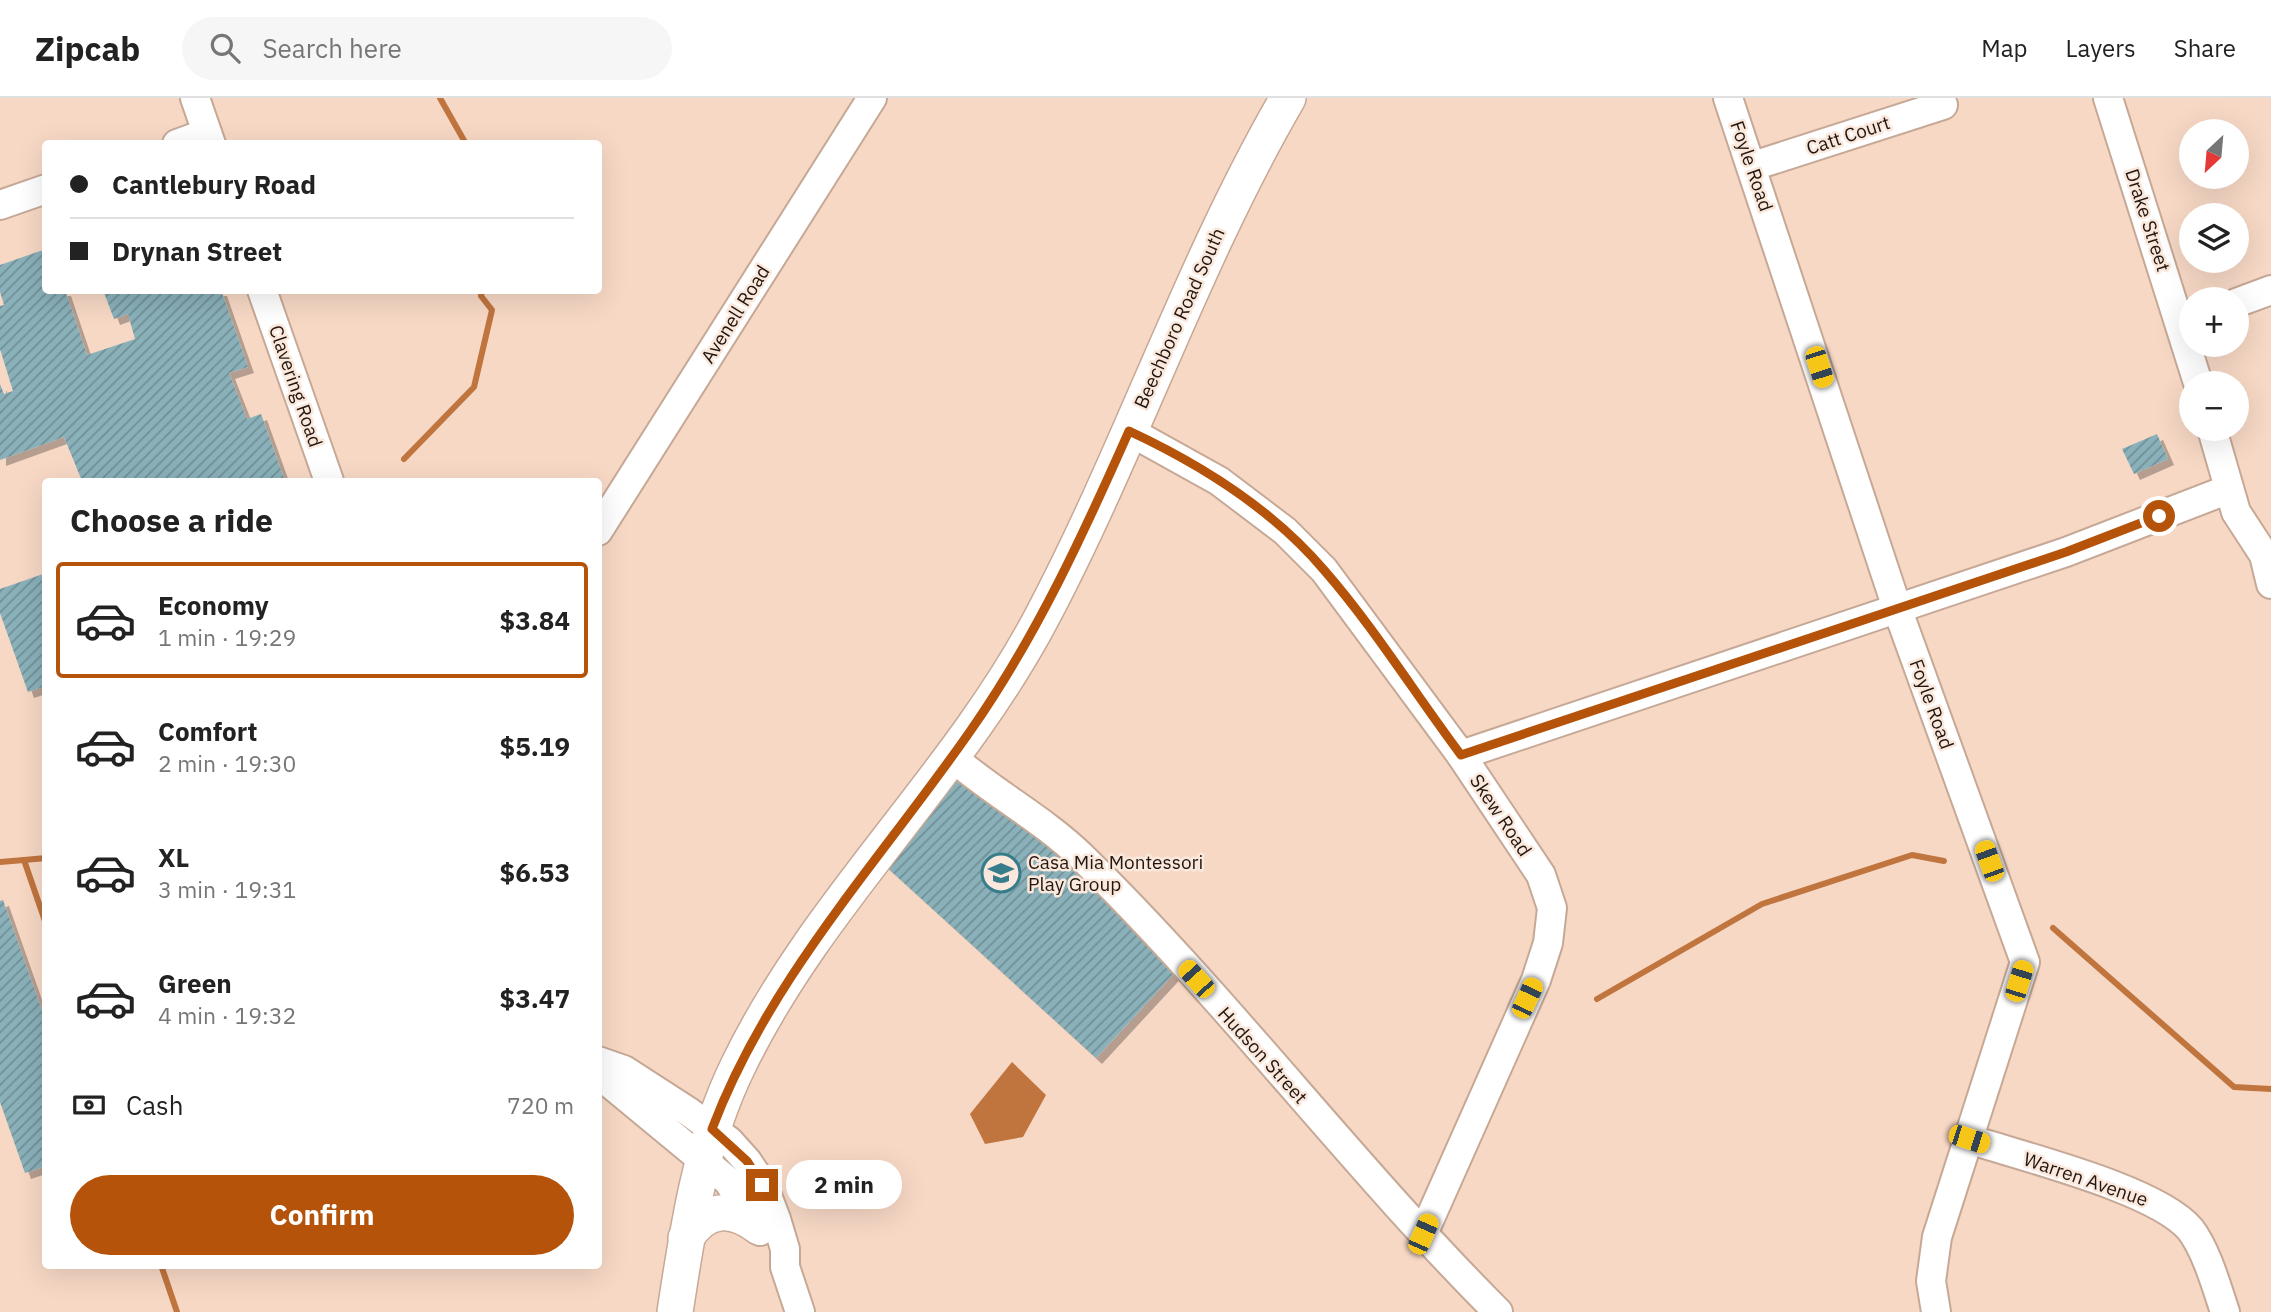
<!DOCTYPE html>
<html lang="en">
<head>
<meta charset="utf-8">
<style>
  :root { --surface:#fff; --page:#f6f6f6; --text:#222; --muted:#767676; --line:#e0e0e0; --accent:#b45309 }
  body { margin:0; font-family:"IBM Plex Sans",sans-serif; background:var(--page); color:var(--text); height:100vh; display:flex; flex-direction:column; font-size:26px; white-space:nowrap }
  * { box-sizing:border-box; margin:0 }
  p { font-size:23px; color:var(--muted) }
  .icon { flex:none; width:38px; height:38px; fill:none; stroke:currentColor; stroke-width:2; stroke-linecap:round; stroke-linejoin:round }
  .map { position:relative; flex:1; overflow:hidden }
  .panel { position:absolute; left:42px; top:380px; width:560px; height:791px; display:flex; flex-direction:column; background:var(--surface); border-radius:7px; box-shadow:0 7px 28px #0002 }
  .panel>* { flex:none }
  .hud { position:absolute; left:42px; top:42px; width:560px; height:154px; border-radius:7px; box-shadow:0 7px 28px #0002; display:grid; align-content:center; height:154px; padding:0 28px; background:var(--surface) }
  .needle { width:46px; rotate:206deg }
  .tools { position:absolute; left:2179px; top:21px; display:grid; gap:14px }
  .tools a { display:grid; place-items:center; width:70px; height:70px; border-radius:50%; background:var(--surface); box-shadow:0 7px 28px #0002; font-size:35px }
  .end { position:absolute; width:32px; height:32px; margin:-16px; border:9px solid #b45309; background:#fff; box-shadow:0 0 0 4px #fff }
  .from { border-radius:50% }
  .bubble { position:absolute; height:49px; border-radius:24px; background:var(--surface); box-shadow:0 7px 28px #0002; font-size:23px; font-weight:700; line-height:49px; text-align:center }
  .car { position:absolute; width:21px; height:42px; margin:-21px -10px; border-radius:9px; box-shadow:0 0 5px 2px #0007; background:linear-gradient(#f5c518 24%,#345 0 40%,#f5c518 0 76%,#345 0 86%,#f5c518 0) }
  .hud b { display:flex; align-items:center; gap:24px; height:66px; font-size:26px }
  .hud b+b { border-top:2px solid var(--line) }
  .hud i { width:18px; height:18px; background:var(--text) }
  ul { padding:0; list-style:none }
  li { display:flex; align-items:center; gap:21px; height:116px; margin:0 14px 10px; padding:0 14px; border:4px solid transparent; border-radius:7px }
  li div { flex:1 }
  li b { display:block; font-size:26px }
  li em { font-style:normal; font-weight:700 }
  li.active { border-color:var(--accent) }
  li>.icon { width:63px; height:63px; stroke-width:1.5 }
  h2 { padding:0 28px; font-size:32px; line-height:84px }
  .pay { display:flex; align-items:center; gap:18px; height:77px; padding:0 28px; font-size:26px }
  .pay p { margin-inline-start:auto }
  .cta { display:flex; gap:14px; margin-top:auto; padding:14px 28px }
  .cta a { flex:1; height:80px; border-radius:42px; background:var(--accent); color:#fff; font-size:28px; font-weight:700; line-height:80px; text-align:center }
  header { display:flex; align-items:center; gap:42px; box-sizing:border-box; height:98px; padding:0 35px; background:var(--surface); border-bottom:2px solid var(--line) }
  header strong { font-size:33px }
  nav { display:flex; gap:38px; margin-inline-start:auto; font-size:24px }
  .search { width:490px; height:63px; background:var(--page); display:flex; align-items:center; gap:18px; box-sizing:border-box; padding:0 24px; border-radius:38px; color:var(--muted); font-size:26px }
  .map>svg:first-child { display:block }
</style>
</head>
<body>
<header>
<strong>Zipcab</strong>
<div class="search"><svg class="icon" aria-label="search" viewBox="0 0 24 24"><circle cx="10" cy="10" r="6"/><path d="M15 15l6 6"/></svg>Search here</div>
<nav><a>Map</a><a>Layers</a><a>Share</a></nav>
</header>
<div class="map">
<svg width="2271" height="1214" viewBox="0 0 2271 1214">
  <defs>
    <pattern id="building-hatch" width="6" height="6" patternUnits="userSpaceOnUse" patternTransform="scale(1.75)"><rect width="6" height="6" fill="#8ab1ba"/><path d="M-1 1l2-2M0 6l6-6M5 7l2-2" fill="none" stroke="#708f96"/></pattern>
    <filter id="shadow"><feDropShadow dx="6" dy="6" stdDeviation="0" flood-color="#0004"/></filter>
  </defs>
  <rect width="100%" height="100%" fill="#f7d8c5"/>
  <!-- water -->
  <path fill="#c0743e" d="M1012 964 1046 997 1023 1039 985 1046 970 1016Z"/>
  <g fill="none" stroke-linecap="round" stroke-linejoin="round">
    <!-- stream -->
    <g stroke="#c0743e" stroke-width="6">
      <path d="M440 0 466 46"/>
      <path d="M404 361 474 289 492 212 481 198 482 192"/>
      <path d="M46 760 24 762 46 826"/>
      <path d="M0 764 24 762"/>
      <path d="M2053 830 2234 989 2271 991"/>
      <path d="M1597 901 1762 806 1912 757 1944 763"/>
      <path d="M161 1167 177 1214"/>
    </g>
  </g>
  <!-- building -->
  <g fill="url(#building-hatch)" filter="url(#shadow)">
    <path d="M46 151V192H65L87 257 135 241 128 216 114 221 103 192H221L248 269 229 275 247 321 261 316 285 383H82L64 339 0 362V286L4 296 13 293 0 251V208L4 207 0 194V167Z"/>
    <path d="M2157 336 2168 361 2134 376 2122 351Z"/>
    <path d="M46 475V588L28 594 0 515V491Z"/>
    <path d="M965 670 1182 867 1096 960 880 763Z"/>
    <path d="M3 802 46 924V1068L25 1075 0 1004V803Z"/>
  </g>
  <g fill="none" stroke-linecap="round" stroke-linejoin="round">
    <defs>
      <g id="minor">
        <path d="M195 0 211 46"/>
        <path d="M1728 0 1897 510 2025 864 1937 1139 1931 1183 1936 1214"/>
        <path d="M2108 0 2198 285"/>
        <path d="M177 46 207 35"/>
        <path d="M1753 68 1943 7"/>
        <path d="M0 107 46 91"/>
        <path d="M262 192 329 383"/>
        <path d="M2236 205 2271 192"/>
        <path d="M2212 331 2236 414 2264 457 2271 486"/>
        <path d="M1129 333 1219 383 1285 433 1324 472 1461 657 1541 777 1552 810 1548 845 1536 882 1423 1136"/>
        <path d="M598 433 872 0"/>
        <path d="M1461 657 2066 454 2229 391"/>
        <path d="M952 659C993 695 1043 721 1082 759 1229 903 1353 1069 1498 1214"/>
        <path d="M598 963 624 972 689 1014 729 1043 747 1063 763 1087 776 1121 785 1151V1169L800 1214"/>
        <path d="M598 968 613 988 728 1083 760 1133"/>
        <path d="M1969 1041C2023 1059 2156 1091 2190 1131 2206 1151 2217 1190 2225 1214"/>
      </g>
      <g id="major">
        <path d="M686 1140C705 1109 732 1108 759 1129"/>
        <path d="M675 1214C688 1129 700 1046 738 968 817 804 959 678 1043 517 1132 348 1192 165 1288 0"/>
      </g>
    </defs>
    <!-- minor casing -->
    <use href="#minor" stroke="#c6a896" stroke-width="32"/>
    <!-- major casing -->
    <use href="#major" stroke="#c6a896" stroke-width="38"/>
    <!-- minor -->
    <use href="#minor" stroke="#fff" stroke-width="28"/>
    <!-- major -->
    <use href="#major" stroke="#fff" stroke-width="35"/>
  </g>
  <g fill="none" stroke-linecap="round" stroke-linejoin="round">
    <!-- route -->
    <path stroke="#b45309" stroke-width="9" d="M762 1087 747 1063 712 1031C769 880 880 763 971 632 1036 539 1083 437 1129 333 1200 366 1273 412 1324 472 1373 528 1416 597 1461 657L2066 454 2159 418"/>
  </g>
  <!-- icons -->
  <defs>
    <symbol id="school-ring" viewBox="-11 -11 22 22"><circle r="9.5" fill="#fbe8dc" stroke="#377c8a" stroke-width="1.5"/><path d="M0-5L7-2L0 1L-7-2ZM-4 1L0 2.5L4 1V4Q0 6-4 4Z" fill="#377c8a"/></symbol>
  </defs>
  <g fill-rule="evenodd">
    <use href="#school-ring" x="979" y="753" width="44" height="44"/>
  </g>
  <g text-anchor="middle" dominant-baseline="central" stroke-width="5" stroke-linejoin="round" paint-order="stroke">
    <!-- street labels -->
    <g font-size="19" fill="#221710" stroke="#fbe8dc">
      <text transform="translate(1848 37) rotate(-18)">Catt Court</text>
      <text transform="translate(1752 68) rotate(71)">Foyle Road</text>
      <text transform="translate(2148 122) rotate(72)">Drake Street</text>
      <text transform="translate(735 216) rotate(-58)">Avenell Road</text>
      <text transform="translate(1179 220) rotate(-66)">Beechboro Road South</text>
      <text transform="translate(296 288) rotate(71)">Clavering Road</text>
      <text transform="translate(1932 606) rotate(70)">Foyle Road</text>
      <text transform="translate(1501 717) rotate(56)">Skew Road</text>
      <text transform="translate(1263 957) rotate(48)">Hudson Street</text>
      <text transform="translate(2086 1081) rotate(19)">Warren Avenue</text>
    </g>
    <!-- poi labels -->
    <g font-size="19" fill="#221710" stroke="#fbe8dc" text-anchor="start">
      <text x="1028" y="764">Casa Mia Montessori<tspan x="1028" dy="22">Play Group</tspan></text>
    </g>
  </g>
</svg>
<div class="tools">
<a><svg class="needle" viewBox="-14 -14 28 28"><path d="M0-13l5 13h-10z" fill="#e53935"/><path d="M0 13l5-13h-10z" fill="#767676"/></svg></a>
<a><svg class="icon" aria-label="layers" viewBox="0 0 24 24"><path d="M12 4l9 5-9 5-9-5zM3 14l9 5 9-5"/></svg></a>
<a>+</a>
<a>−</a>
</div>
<i class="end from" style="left:2159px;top:418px"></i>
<i class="end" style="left:762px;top:1087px"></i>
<div class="bubble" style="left:786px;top:1062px;width:116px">2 min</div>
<i class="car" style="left:1819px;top:269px;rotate:162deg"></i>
<i class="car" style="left:1989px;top:763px;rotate:340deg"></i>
<i class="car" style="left:1196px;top:881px;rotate:318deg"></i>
<i class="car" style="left:2019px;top:883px;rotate:17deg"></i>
<i class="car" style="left:1527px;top:900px;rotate:25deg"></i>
<i class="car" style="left:1969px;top:1041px;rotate:108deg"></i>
<i class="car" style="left:1423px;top:1136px;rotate:24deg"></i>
<div class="hud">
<b><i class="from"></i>Cantlebury Road</b>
<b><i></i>Drynan Street</b>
</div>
<section class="panel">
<h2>Choose a ride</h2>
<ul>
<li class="active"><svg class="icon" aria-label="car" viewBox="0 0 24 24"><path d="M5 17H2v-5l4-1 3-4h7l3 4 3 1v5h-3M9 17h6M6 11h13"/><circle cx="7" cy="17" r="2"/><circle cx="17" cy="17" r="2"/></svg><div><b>Economy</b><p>1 min · 19:29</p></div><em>$3.84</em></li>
<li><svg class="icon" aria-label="car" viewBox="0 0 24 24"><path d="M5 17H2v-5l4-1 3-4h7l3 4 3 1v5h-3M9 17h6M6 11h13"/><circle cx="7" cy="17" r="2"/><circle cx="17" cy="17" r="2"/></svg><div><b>Comfort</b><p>2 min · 19:30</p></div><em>$5.19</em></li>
<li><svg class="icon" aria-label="car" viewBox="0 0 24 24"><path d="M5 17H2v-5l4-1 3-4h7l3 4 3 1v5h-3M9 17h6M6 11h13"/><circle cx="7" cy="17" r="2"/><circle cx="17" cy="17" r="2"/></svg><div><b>XL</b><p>3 min · 19:31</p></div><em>$6.53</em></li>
<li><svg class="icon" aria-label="car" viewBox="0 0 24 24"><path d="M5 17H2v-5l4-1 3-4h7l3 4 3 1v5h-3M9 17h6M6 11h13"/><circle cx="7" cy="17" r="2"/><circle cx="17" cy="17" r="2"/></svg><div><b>Green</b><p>4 min · 19:32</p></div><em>$3.47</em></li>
</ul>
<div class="pay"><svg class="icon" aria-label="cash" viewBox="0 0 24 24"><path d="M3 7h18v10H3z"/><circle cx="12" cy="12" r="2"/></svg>Cash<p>720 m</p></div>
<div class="cta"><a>Confirm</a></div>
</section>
</div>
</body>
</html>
